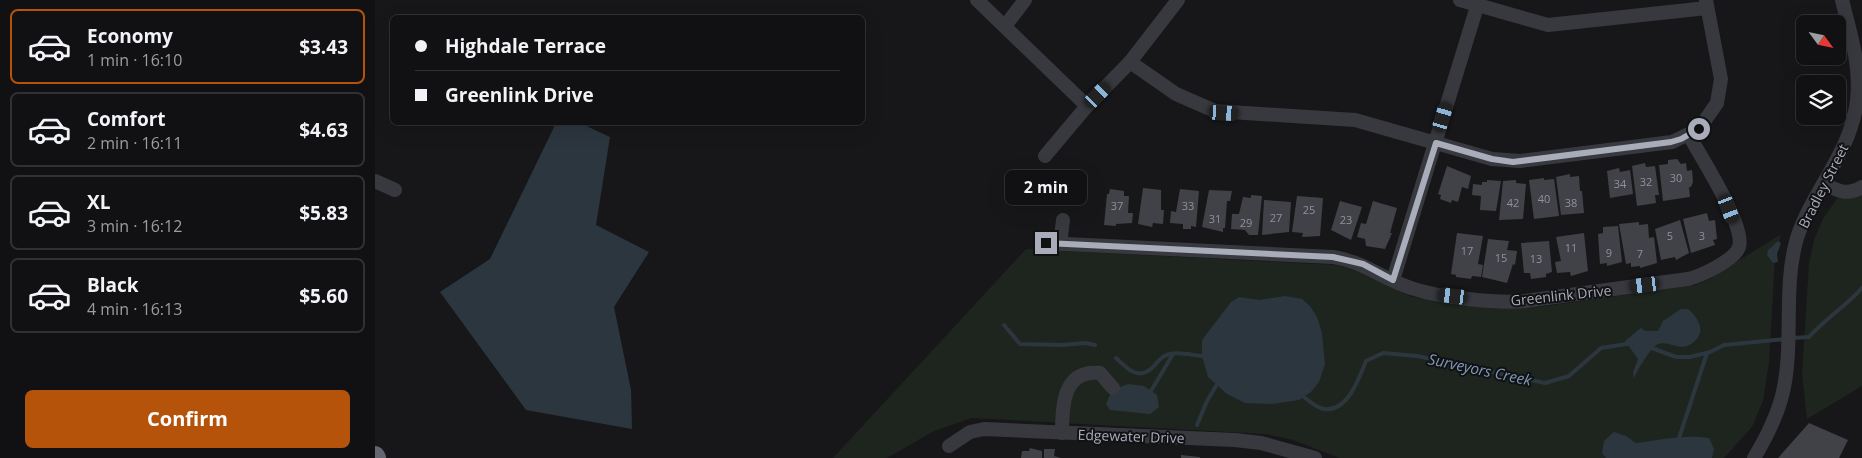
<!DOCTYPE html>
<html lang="en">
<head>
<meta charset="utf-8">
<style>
  :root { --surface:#111114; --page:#1a1a1d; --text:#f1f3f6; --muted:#9c9da0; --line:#303134; --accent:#b45309 }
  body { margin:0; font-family:"Open Sans",sans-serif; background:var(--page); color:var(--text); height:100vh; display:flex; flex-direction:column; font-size:19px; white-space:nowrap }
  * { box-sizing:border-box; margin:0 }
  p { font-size:16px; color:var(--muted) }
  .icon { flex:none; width:28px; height:28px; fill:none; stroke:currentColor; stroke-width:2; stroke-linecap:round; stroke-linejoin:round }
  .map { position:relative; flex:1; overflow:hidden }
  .sheet { display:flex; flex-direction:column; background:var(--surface); width:375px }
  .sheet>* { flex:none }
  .top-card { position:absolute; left:15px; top:15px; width:475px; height:110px; border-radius:8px; box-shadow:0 5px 20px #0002,0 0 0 1px var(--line); display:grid; align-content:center; height:110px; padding:0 25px; background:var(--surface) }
  .needle { width:32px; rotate:123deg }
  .tools { position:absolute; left:1421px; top:15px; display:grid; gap:10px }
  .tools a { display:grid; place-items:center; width:50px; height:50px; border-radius:8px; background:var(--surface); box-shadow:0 5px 20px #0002,0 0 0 1px var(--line); font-size:25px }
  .end { position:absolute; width:22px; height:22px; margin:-11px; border:6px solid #a9adba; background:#111; box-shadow:0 0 0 2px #111 }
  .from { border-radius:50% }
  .bubble { position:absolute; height:35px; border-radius:8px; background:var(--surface); box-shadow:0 5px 20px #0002,0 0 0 1px var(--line); font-size:16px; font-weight:700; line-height:35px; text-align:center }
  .car { position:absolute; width:15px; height:30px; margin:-15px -8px; border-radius:6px; box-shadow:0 0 4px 1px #0007; background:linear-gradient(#222 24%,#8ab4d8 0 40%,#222 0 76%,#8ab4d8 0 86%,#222 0) }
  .top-card b { display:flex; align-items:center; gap:18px; height:48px; font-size:19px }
  .top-card b+b { border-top:1px solid var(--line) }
  .top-card i { width:12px; height:12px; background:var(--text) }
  ul { padding:9px 0 0; list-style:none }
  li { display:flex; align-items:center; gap:15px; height:75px; margin:0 10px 8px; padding:0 15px; border:2px solid var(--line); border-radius:8px }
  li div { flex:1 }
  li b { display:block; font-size:19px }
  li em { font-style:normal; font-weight:700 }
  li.active { border-color:var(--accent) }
  li>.icon { width:45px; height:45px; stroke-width:1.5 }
  .button { display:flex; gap:10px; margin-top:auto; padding:10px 25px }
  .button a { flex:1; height:58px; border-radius:8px; background:var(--accent); color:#fff; font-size:20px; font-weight:700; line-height:58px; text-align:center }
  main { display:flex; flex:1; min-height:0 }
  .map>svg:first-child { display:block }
</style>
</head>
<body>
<main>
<section class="sheet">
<ul>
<li class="active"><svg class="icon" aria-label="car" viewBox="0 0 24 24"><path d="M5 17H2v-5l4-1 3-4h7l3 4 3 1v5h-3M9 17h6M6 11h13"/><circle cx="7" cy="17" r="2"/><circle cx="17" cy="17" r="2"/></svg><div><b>Economy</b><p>1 min · 16:10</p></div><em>$3.43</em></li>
<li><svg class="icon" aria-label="car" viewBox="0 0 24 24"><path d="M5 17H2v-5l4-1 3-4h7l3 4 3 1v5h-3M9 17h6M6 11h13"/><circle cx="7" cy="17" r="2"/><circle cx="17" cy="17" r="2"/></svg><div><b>Comfort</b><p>2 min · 16:11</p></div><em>$4.63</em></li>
<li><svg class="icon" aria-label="car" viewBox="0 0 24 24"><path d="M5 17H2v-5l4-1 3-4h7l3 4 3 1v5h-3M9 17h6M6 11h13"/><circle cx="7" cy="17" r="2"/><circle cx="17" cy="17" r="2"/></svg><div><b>XL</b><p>3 min · 16:12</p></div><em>$5.83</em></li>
<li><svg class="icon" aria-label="car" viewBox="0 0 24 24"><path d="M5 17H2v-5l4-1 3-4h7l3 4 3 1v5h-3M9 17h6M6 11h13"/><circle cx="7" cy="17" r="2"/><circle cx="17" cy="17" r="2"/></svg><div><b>Black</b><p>4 min · 16:13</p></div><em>$5.60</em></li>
</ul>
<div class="button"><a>Confirm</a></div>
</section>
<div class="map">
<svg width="1487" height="458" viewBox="0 0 1487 458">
  <rect width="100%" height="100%" fill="#17171a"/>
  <!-- green -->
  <g fill="#1d251e">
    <path d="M1487 183V386L1432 419 1427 373 1434 264 1439 240 1448 219 1469 188Z"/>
    <path d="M1406 234 1400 258 1394 363 1388 401 1377 427 1349 458H965L918 440 891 434 597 418 559 431 512 458H458L651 249 962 265 985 272 1037 297 1122 309 1164 307 1321 285 1333 280Z"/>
  </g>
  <!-- water -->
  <g fill="#2c363e">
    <path d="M181 123H205L235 137 221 225 274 252 239 307 256 390 257 429 151 410 65 292 115 259Z"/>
    <path d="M1403 241 1406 243 1402 254 1403 262 1398 263 1392 255 1393 250Z"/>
    <path d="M910 296 927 299 935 306 942 317 947 333 950 364 944 382 936 392 924 400 897 404 870 403 852 394 833 377 827 356V340L856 302 864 297 884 300Z"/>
    <path d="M1306 309H1313C1325 319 1332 334 1316 344 1305 352 1294 340 1283 344 1277 346 1260 373 1259 379L1258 372 1263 359 1250 341 1266 328 1270 331H1283L1288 321Z"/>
    <path d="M753 384 769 386 782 395 784 407 775 414 735 410 731 404 737 390Z"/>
    <path d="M1239 432 1251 436 1261 443C1285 440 1310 434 1334 438L1339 449 1337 458H1231L1227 453 1229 441Z"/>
  </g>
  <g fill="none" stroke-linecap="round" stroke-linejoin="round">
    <!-- stream -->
    <g stroke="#2c363e" stroke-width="4">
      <path d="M629 325 645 344 687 345 711 343 720 345"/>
      <path d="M1417 338 1434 337C1450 319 1471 306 1487 288"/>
      <path d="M1274 347 1301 357H1315L1335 352 1349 345 1410 339"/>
      <path d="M741 358C752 368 762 381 777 368 781 365 784 359 788 357 798 350 815 355 827 356"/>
      <path d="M776 391 798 354"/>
      <path d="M929 397C934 401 942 408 949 409 973 412 984 378 991 361L1008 353 1042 356 1170 383 1194 376 1226 348 1258 343"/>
      <path d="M822 425 832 401 841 386"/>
      <path d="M1304 438 1332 353"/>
    </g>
  </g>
  <!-- building -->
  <g fill="#414247">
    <path d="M1302 159 1306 164 1311 163 1312 171 1317 170 1318 182 1316 187H1314L1315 197 1288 201 1284 165 1293 164V160Z"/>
    <path d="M1270 163 1271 167 1280 166 1284 195H1280L1281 203 1262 206 1257 166Z"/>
    <path d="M1072 166 1096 176 1093 189 1087 187 1083 202 1077 200 1076 203 1065 199 1066 195 1063 194Z"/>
    <path d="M1244 168 1245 172 1255 170 1258 194 1235 198 1232 171Z"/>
    <path d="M1195 174V177L1204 176 1205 191H1207L1209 213 1186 215 1181 177Z"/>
    <path d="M1169 178V180L1179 179 1184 216 1159 219 1154 180Z"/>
    <path d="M1112 180 1126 181 1121 211 1105 210 1106 196 1097 195 1098 184 1107 185V182H1112Z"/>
    <path d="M1141 180V183L1151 184 1148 219 1124 220 1128 181Z"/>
    <path d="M768 188 786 190V210H789L788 224 778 223 777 227 763 224Z"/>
    <path d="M735 189 749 191V196H754L753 213H758L757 223 741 224V226L729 225 732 194H734Z"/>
    <path d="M805 189 824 191 821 227 816 226V229H808V224L795 223 796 211 801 212Z"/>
    <path d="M834 190 857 191 855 201H852L850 228H848V232L827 227Z"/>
    <path d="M876 195 887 196 883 235H874L870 230 856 229 857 214H864L868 197 876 198Z"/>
    <path d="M922 196 948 198 945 236 927 237 928 233 917 232Z"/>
    <path d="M889 200 916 202 914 232 887 235Z"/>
    <path d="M965 201 987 207 976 240 956 230Z"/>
    <path d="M998 201 1022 208 1015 233H1017L1010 249 991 246 990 239 982 237 986 223 991 224Z"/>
    <path d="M1332 213 1334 221 1340 220 1342 239 1338 240 1340 245 1316 253 1308 219Z"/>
    <path d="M1305 220 1314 253 1301 260 1300 257 1286 260 1280 229Z"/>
    <path d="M1264 222V225L1273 224 1274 238 1279 237 1282 263 1265 268V266L1256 267V263L1251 264 1244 224Z"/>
    <path d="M1243 226 1247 262 1232 266V263L1225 264 1223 234 1228 233V227Z"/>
    <path d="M1082 233 1108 236 1103 264 1108 265 1106 277 1097 276 1096 279 1081 277V275L1076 274Z"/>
    <path d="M1209 233 1213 271 1196 276 1195 272 1182 273 1180 262 1186 261 1181 237Z"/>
    <path d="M1113 239 1134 241 1132 250 1142 251 1140 265 1138 264 1132 283 1107 277Z"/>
    <path d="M1174 241 1177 272 1171 274V277L1156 279 1155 273H1149L1146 243Z"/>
    <path d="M1434 423 1473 440 1464 458H1403Z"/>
    <path d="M655 448 667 451V458H646L647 451H654Z"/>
    <path d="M669 449H680L679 456 686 458H669Z"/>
    <path d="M806 455 825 457V458H806Z"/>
  </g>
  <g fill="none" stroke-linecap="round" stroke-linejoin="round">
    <!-- minor -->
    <g stroke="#38393f" stroke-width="14">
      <path d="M602 0 712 106"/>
      <path d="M1085 0 1173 25 1332 8"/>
      <path d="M630 26 650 0"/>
      <path d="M755 62 801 94 840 111 980 120 1117 159 1145 161 1297 142 1324 129 1342 103 1346 79 1331 0"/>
      <path d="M670 156 712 106 755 62 803 0"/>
      <path d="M0 181 20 190"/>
      <path d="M1449 184C1463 191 1472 196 1487 187"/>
      <path d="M671 243 958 257C987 261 1008 279 1036 288 1062 297 1123 304 1150 301L1313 279C1326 276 1360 260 1364 247 1371 226 1325 156 1314 135"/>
      <path d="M685 244 688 220"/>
      <path d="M1018 280 1104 0"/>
      <path d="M687 433C687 406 688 369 725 373L738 388"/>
      <path d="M574 446 595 432 609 429 860 440 886 443 940 458"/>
      <path d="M1379 458C1391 438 1401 419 1407 396 1420 345 1407 289 1422 238 1438 189 1476 153 1482 100 1486 65 1475 33 1467 0"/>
    </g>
    <!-- highway -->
    <path stroke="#646670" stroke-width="20" d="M0 456 1 458"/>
  </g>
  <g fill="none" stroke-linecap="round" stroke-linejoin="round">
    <!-- route -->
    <path stroke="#a9adba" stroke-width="6" d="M671 243 958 257 988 264 1018 280 1061 143 1117 159 1138 162 1296 142 1306 139 1324 129"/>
  </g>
  <g text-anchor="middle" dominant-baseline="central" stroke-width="4" stroke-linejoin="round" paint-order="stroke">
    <!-- number labels -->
    <g font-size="11" fill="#8f929d">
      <text x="1301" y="177">30</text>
      <text x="1271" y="181">32</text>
      <text x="1245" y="183">34</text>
      <text x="1169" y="198">40</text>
      <text x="1138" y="202">42</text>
      <text x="1196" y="202">38</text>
      <text x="742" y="205">37</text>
      <text x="813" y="205">33</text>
      <text x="934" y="209">25</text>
      <text x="901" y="217">27</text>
      <text x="840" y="218">31</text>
      <text x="971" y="219">23</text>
      <text x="871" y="222">29</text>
      <text x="1295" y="235">5</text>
      <text x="1327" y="235">3</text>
      <text x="1196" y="247">11</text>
      <text x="1092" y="250">17</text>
      <text x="1234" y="252">9</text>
      <text x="1265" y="253">7</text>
      <text x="1126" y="257">15</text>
      <text x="1161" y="258">13</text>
    </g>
    <!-- street labels -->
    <g font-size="14" fill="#a9adba" stroke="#121215">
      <text transform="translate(1448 186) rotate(-63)">Bradley Street</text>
      <text transform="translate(1186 295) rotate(-6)">Greenlink Drive</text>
      <text transform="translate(756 436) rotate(2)">Edgewater Drive</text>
    </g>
    <!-- water labels -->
    <g font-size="15" font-style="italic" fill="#7e9ab7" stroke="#121215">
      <text transform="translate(1105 369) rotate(12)">Surveyors Creek</text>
    </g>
  </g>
</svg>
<div class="tools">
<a><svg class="needle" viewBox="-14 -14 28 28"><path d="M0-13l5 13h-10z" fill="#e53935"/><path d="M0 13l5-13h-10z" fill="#9c9da0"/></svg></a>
<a><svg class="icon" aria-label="layers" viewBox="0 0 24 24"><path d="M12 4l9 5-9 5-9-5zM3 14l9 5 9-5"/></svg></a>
</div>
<i class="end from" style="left:1324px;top:129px"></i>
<i class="end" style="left:671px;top:243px"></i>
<div class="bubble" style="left:630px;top:170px;width:82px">2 min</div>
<i class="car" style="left:723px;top:95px;rotate:44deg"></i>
<i class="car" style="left:849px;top:113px;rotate:93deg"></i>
<i class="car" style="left:1068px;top:117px;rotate:17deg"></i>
<i class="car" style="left:1354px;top:209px;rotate:159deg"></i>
<i class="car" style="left:1270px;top:285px;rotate:263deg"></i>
<i class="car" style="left:1078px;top:296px;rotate:277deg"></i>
<div class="top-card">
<b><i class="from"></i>Highdale Terrace</b>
<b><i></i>Greenlink Drive</b>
</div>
</div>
</main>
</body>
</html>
